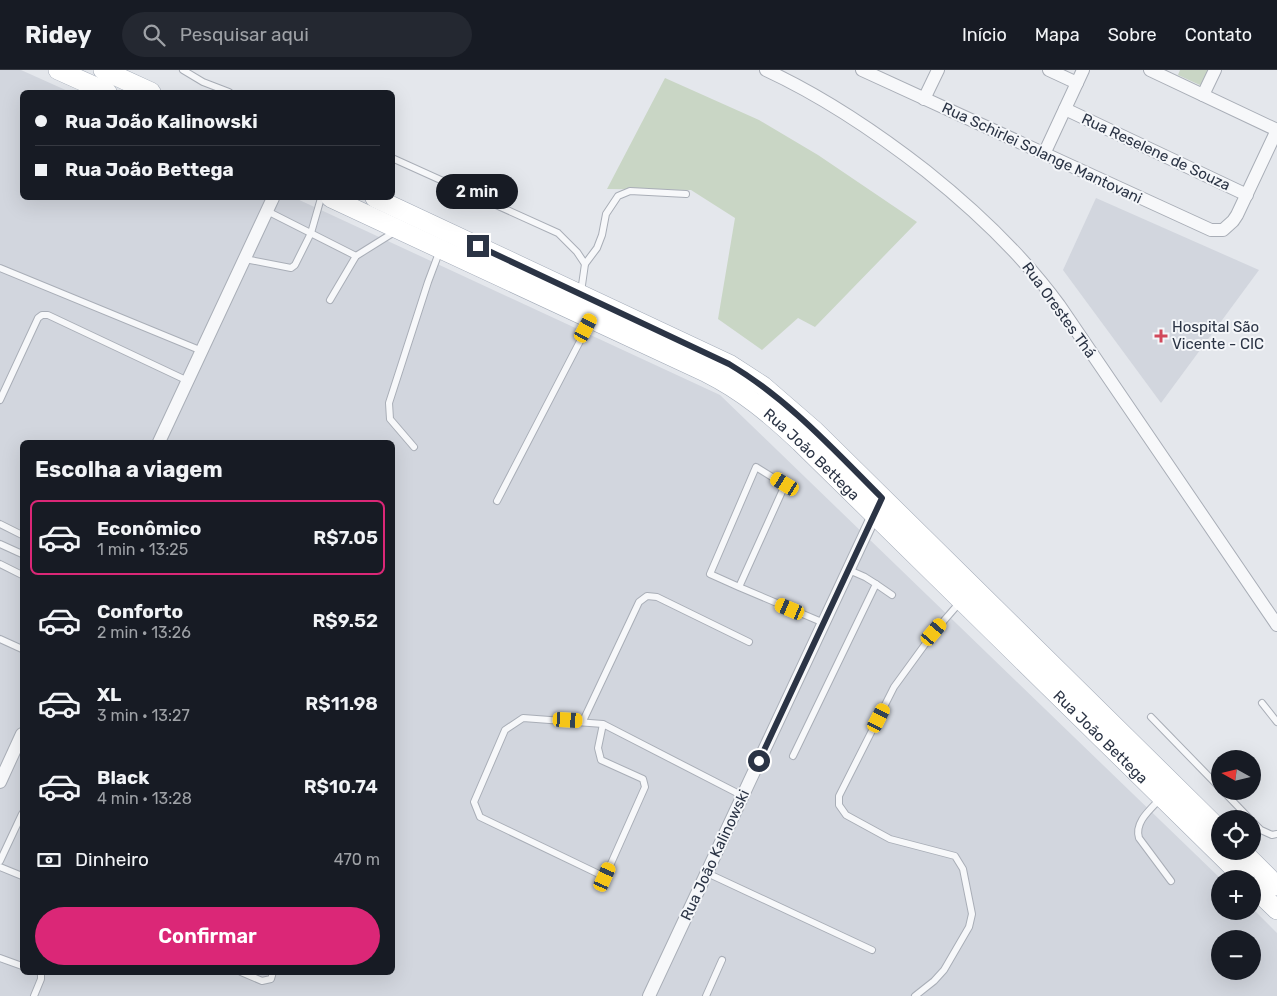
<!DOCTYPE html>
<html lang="pt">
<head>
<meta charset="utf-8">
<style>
  :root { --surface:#171b24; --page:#242831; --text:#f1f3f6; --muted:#9ea1a6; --line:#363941; --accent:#db2777 }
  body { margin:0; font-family:Rubik,sans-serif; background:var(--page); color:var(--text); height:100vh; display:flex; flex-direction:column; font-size:19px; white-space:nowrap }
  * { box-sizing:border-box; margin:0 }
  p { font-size:16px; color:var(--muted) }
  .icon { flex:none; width:28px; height:28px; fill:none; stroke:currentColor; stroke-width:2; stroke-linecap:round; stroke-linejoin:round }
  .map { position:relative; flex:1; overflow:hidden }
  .panel { position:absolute; left:20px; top:370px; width:375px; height:535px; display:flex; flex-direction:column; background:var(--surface); border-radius:8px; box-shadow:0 5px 20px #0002 }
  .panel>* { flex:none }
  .guide { position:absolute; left:20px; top:20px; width:375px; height:110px; border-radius:8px; box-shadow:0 5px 20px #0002; display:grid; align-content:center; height:110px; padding:0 15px; background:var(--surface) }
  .needle { width:32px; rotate:278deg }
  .fabs { position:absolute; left:1211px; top:680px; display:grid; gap:10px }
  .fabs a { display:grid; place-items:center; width:50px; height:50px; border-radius:50%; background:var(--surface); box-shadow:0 5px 20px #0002; font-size:25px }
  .end { position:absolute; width:22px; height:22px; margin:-11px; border:6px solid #2b3445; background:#fff; box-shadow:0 0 0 2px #fff }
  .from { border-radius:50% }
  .bubble { position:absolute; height:35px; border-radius:18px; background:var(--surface); box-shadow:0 5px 20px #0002; font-size:16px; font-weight:600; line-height:35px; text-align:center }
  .car { position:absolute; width:15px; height:30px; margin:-15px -8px; border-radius:6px; box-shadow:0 0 4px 1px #0007; background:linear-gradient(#f5c518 24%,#345 0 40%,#f5c518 0 76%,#345 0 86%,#f5c518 0) }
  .guide b { display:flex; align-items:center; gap:18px; height:48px; font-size:19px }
  .guide b+b { border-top:1px solid var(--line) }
  .guide i { width:12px; height:12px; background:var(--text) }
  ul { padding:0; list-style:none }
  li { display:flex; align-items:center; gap:15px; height:75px; margin:0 10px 8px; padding:0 5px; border:2px solid transparent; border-radius:8px }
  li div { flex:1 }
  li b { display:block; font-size:19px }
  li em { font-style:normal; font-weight:600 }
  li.active { border-color:var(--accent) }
  li>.icon { width:45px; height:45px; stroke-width:1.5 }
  h2 { padding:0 15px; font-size:22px; line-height:60px }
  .pay { display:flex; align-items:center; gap:12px; height:55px; padding:0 15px; font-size:19px }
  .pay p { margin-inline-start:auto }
  .button { display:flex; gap:10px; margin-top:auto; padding:10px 15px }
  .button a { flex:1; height:58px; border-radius:30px; background:var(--accent); color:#fff; font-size:20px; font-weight:600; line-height:58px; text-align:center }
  header { display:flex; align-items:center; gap:30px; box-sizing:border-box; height:70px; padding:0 25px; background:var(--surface); border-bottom:1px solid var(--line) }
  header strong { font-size:24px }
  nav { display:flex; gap:28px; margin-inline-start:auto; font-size:18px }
  .search { width:350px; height:45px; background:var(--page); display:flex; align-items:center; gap:12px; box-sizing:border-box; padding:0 18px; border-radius:28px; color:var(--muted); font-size:19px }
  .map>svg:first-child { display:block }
</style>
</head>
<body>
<header>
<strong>Ridey</strong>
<div class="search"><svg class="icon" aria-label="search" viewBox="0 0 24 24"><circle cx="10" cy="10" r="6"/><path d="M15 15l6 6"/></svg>Pesquisar aqui</div>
<nav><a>Início</a><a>Mapa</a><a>Sobre</a><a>Contato</a></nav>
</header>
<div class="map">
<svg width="1277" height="926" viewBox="0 0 1277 926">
  <rect width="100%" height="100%" fill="#e4e7ec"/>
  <!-- built -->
  <g fill="#d2d6de" fill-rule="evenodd">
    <path d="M0 0H21L70 22H22V128H295L720 325 1221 809 1220 841H1252L1253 839 1277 863V926H0ZM22 372H392V902H22ZM1220 869H1252V901H1220Z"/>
    <path d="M1096 128 1259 200 1161 333 1063 200Z"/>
  </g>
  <!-- green -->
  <g fill="#c9d6c5">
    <path d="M1180 0H1210L1202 16 1178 5Z"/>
    <path d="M665 8 759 50 818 85 917 152 815 257 798 248 762 280 718 249 735 148 691 120 607 119Z"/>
  </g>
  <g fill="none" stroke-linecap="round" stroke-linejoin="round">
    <defs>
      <g id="service">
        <path d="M183 0 203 12 229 22"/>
        <path d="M392 88 558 163 577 182 585 194 581 222"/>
        <path d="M267 141 356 186"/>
        <path d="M245 189 291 198 295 195 311 163 321 128"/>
        <path d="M585 194 597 178 602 165 606 144 618 126 630 121 686 124"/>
        <path d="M0 198 202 281"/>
        <path d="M330 230 356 186 396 161"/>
        <path d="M0 330 38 248 42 245H48L188 311"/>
        <path d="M414 377 390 349 389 333 428 212 440 180"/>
        <path d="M497 431 591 250"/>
        <path d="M0 454 22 465"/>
        <path d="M0 474 22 484"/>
        <path d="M0 494 22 505"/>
        <path d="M876 514 892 525"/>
        <path d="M739 517 710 504 756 397 785 415 739 517 824 553"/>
        <path d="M0 569 22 579"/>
        <path d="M1262 633 1277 652"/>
        <path d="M1151 647 1220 718"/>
        <path d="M583 651 639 532 647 526 657 527 749 572"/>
        <path d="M603 654 598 678 601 690 643 709 645 717 605 807 480 747 474 732 505 660 523 648 603 654 743 726"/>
        <path d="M793 686 876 514 865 507 849 500"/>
        <path d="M1223 721 1250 749"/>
        <path d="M1161 728C1151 739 1134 752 1139 768L1171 811"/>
        <path d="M1252 751 1261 760 1272 765 1277 764"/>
        <path d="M0 791 22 744"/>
        <path d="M0 797 22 806"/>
        <path d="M707 803 872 880"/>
        <path d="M0 888 22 896"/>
        <path d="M241 902 262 911 271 909 273 902"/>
        <path d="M34 926 41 909V903L39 902"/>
        <path d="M706 926 722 890"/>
        <path d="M915 926 934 911 944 900 969 857 972 844 963 799 955 786 890 769 846 745 839 735V726L894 617 934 562 961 531"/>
      </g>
      <g id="minor">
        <path d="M766 0C824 27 876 62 926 101 976 141 1021 183 1059 235L1277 555"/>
        <path d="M862 0 1211 160H1223L1233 151 1237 145 1277 60"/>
        <path d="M1049 0 1077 13"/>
        <path d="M1150 0 1277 60"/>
        <path d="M1203 25 1215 0"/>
        <path d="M924 29 938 0"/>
        <path d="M1065 39 1247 125"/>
        <path d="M1044 84 1083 0"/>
        <path d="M159 372 273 128"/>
        <path d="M0 712 22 664"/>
        <path d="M649 926 877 439"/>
      </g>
      <g id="primary">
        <path d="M58 0 107 22"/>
        <path d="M103 0 151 22"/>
        <path id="s1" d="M331 128 707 303C743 321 770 344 800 372L1245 809"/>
        <path d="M375 128 729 294 763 316 815 361 1220 760"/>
        <path d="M1242 781 1277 816"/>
        <path d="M1252 816 1277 840"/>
      </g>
    </defs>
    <!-- service casing -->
    <use href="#service" stroke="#a9aeb7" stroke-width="8"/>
    <!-- minor casing -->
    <use href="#minor" stroke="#a9aeb7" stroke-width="14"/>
    <!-- primary casing -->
    <use href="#primary" stroke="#a3abb8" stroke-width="20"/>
    <!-- service -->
    <use href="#service" stroke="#f7f8fa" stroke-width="6"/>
    <!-- minor -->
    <use href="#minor" stroke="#f7f8fa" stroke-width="12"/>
    <!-- primary -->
    <use href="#primary" stroke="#fff" stroke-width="19"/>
  </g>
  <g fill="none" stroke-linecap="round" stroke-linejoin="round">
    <!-- route -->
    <path stroke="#2b3445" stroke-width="6" d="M478 176 729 294C788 329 834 380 882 428L759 691"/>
  </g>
  <!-- markers -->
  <path fill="#d1495b" stroke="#f4f6f9" stroke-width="2" d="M1158.5 258.5h5v5h5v5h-5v5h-5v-5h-5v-5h5z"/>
  <g text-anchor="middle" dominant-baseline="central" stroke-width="4" stroke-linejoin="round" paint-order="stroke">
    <!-- street labels -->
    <g font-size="15" fill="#2b3445" stroke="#f4f6f9">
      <text transform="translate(1156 82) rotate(25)">Rua Reselene de Souza</text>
      <text transform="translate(1042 83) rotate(25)">Rua Schirlei Solange Mantovani</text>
      <text transform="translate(1059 240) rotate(54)">Rua Orestes Thá</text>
      <text stroke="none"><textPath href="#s1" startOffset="548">Rua João Bettega</textPath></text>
      <text stroke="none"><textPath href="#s1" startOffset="952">Rua João Bettega</textPath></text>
      <text transform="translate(715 785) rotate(-65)">Rua João Kalinowski</text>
    </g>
    <!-- poi labels -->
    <g font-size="15" fill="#2b3445" stroke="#f4f6f9" text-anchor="start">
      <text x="1172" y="257">Hospital São<tspan x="1172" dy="17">Vicente - CIC</tspan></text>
    </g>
  </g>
</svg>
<div class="fabs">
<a><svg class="needle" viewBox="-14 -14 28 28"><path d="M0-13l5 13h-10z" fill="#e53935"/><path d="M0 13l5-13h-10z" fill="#9ea1a6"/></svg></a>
<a><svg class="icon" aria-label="locate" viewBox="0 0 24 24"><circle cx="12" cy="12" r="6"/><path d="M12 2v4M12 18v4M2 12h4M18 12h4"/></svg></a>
<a>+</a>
<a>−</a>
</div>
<i class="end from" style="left:759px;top:691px"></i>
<i class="end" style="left:478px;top:176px"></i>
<div class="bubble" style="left:436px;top:104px;width:82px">2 min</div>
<i class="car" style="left:586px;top:258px;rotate:28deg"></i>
<i class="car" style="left:785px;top:414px;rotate:301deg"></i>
<i class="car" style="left:790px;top:539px;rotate:293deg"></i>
<i class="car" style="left:934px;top:562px;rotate:40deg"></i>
<i class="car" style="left:879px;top:648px;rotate:27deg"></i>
<i class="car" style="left:568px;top:650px;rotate:93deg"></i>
<i class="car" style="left:605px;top:807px;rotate:24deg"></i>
<div class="guide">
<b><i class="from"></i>Rua João Kalinowski</b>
<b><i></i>Rua João Bettega</b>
</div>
<section class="panel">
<h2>Escolha a viagem</h2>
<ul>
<li class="active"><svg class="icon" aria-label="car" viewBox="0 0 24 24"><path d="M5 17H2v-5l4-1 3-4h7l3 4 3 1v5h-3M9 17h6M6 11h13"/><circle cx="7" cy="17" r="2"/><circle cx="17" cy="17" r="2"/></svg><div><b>Econômico</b><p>1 min · 13:25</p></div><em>R$7.05</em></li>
<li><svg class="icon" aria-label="car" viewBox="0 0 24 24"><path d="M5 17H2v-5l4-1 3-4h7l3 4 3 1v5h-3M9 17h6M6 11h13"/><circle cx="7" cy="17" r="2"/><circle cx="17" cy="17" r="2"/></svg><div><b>Conforto</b><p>2 min · 13:26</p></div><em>R$9.52</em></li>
<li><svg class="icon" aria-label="car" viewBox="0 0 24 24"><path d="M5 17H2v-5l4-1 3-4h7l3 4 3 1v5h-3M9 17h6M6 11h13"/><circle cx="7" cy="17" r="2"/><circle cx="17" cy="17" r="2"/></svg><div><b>XL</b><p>3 min · 13:27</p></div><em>R$11.98</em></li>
<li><svg class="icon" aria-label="car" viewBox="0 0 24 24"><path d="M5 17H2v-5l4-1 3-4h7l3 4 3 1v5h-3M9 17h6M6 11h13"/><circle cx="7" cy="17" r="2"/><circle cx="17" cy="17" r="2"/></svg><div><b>Black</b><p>4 min · 13:28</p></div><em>R$10.74</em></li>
</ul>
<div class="pay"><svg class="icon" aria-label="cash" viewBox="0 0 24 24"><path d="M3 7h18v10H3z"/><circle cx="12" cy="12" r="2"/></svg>Dinheiro<p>470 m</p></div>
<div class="button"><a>Confirmar</a></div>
</section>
</div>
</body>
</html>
